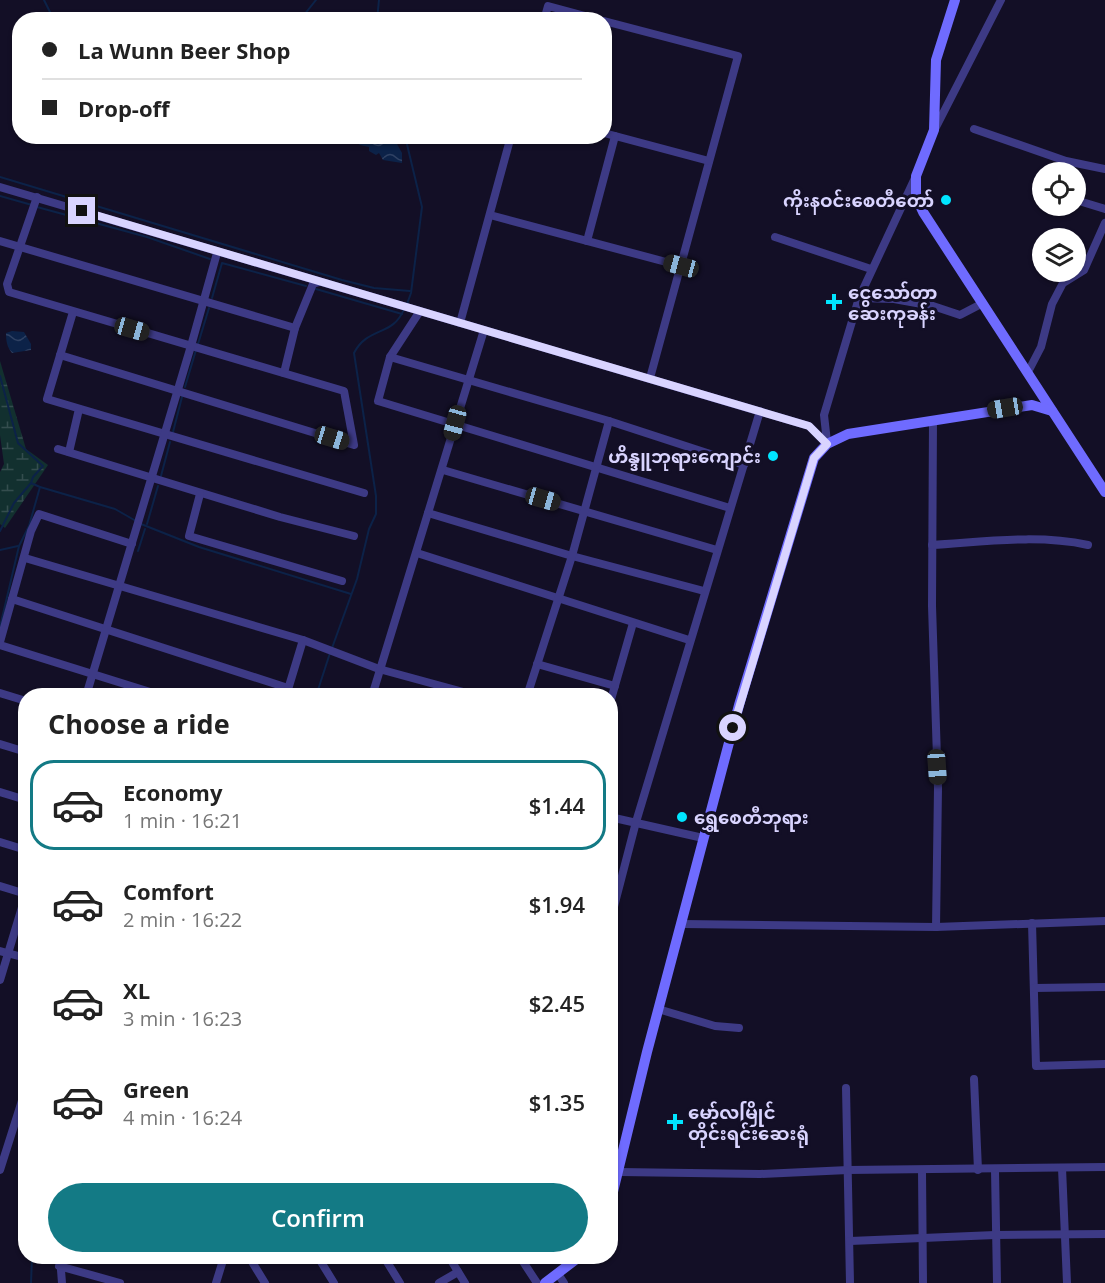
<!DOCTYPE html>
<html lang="en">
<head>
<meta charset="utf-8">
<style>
  :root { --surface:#fff; --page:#f2f2f2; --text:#222; --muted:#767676; --line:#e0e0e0; --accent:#137a85 }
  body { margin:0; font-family:"Open Sans","Noto Sans Myanmar",sans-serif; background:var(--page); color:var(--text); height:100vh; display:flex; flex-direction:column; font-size:22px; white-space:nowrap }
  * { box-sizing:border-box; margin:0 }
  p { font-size:20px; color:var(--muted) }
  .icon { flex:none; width:33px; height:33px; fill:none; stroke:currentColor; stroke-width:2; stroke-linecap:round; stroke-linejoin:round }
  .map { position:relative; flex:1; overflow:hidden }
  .sheet { position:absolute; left:18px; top:688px; width:600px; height:576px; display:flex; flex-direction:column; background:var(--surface); border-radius:24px; box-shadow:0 2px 4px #0004 }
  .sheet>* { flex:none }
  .hud { position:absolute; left:12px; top:12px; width:600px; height:132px; border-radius:24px; box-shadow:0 2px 4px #0004; display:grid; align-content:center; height:132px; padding:0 30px; background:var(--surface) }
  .controls { position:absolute; left:1032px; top:162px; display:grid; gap:12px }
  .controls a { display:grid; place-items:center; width:54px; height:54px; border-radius:50%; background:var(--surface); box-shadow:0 2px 4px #0004; font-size:30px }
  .end { position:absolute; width:27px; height:27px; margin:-14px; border:8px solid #d9d4ff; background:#111; box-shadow:0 0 0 3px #111 }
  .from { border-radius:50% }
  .car { position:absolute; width:18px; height:36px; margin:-18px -9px; border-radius:8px; box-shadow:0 0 4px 2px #0007; background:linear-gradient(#222 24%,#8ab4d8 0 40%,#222 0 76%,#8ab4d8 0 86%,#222 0) }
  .hud b { display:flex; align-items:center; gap:21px; height:57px; font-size:22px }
  .hud b+b { border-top:2px solid var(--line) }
  .hud i { width:15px; height:15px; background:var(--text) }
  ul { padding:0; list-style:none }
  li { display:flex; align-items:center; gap:18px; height:90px; margin:0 12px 9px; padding:0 18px; border:3px solid transparent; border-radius:24px }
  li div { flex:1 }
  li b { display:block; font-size:22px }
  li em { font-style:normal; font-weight:600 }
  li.active { border-color:var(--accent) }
  li>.icon { width:54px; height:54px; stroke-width:1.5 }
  h2 { padding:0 30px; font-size:27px; line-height:72px }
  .cta { display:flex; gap:12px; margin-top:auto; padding:12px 30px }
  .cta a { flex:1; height:69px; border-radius:36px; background:var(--accent); color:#fff; font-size:24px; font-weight:600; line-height:69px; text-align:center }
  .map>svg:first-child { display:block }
</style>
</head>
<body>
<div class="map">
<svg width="1105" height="1283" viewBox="0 0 1105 1283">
  <defs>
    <pattern id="wetland-marsh" width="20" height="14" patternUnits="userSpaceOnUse" patternTransform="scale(1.5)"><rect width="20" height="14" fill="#12302f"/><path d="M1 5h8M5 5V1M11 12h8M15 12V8" fill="none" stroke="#344d4e"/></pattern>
    <pattern id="water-waves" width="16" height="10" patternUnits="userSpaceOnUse" patternTransform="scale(1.5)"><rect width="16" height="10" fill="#0c2248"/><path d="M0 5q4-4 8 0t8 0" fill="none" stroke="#2f4163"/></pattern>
  </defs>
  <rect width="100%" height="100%" fill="#130f26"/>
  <!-- wetland -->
  <path fill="url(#wetland-marsh)" d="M0 361 26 449 48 465 5 528 0 524V472L4 464 0 435Z"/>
  <!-- water -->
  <g fill="url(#water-waves)">
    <path d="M357 136 393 137 402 153V163L383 160 379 153 376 155 369 151V147L360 145 355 140Z"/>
    <path d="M12 331 24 332 31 344V350L12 353C7 347 6 341 6 333Z"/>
  </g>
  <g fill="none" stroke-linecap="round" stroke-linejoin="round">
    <!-- stream -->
    <g stroke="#0c2248" stroke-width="2">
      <path d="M44 0 54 20"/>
      <path d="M300 20 316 0"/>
      <path d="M377 20 379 0"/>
      <path d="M405 136 422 207 411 293 407 304"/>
      <path d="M0 177 342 280 374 288 410 291"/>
      <path d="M0 196 32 205"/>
      <path d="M37 207 147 237 210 259"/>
      <path d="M316 289 402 314"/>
      <path d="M212 298 222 263 306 286"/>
      <path d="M198 344 209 308"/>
      <path d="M0 376 18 443 43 466 33 477 31 483 40 487 29 526 19 546 0 627"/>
      <path d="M185 387 196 350"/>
      <path d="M173 432 182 397"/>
      <path d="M161 476 170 442"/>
      <path d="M40 487 115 509 136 521"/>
      <path d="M141 524 199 547 351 594"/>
      <path d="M147 524 158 486"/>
      <path d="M0 531 14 503 31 483"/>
      <path d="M0 550 18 546"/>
      <path d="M138 551 145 529"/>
      <path d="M332 648 357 579 369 529 376 514V496L354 353C368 326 393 337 404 309"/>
      <path d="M316 696 330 653"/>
      <path d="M31 1283 32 1257"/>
    </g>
    <!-- minor -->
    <g stroke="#3d3a85" stroke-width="8">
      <path d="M544 20 548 6 600 20"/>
      <path d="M604 21 738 56 650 378"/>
      <path d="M935 129 1001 0"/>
      <path d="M974 129 1066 161 1105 169"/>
      <path d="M604 133 709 161"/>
      <path d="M0 187 809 426 827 444"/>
      <path d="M37 197 7 284 9 292 344 391 354 445 60 355"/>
      <path d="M1079 201 1105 209"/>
      <path d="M490 215 681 266"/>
      <path d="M775 237 871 269"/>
      <path d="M0 241 295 328"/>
      <path d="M587 241 615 136"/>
      <path d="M859 298 894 299 933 306 960 315 983 303"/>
      <path d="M420 311 390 357 378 401 730 508"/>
      <path d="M73 312 47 399 364 493"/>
      <path d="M460 323 511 136"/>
      <path d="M390 357 609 421 744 465"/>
      <path d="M1028 372 1041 347 1052 304 1063 283 1084 270 1105 223"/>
      <path d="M284 373 295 328 313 284 319 282"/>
      <path d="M933 420 932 606 938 788 936 927"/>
      <path d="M827 442 824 415 859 298 915 178"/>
      <path d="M58 449 280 517 354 536"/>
      <path d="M69 452 79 409"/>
      <path d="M443 470 717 550"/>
      <path d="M200 494 189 536 342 581"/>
      <path d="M428 513 572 556 704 591"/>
      <path d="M932 545C983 542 1037 534 1088 545"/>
      <path d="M417 553 689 640"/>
      <path d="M25 558 303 640 379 669 478 696"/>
      <path d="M12 599 288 688"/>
      <path d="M0 642 31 531 39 514 132 544"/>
      <path d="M0 645 163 696"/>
      <path d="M537 664 615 686"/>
      <path d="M0 693 26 701"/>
      <path d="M86 696 191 346 217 253"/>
      <path d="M286 696 303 640"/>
      <path d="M372 696 484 330"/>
      <path d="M527 696 572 556 609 421"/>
      <path d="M610 703 633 623"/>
      <path d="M0 744 26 752"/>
      <path d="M0 792 26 800"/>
      <path d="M610 817 703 838"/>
      <path d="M0 842 26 850"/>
      <path d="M0 886 26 894"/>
      <path d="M610 922 636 822 760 411"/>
      <path d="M1032 923 1036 1066 1105 1064"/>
      <path d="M682 924 936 927 1105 921"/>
      <path d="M0 951 26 958"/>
      <path d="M0 980 26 894"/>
      <path d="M1034 988 1105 987"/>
      <path d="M658 1009 715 1026 739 1028"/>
      <path d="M974 1079 978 1170"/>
      <path d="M846 1088 850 1283"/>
      <path d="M1062 1168 1067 1283"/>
      <path d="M0 1170 26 1088"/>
      <path d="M995 1170 997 1283"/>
      <path d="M922 1171 923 1283"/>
      <path d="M620 1172 760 1174 848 1170 1105 1167"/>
      <path d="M850 1241 995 1235 1105 1234"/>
      <path d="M60 1257 62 1283"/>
      <path d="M249 1257 265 1283"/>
      <path d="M318 1257 334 1283"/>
      <path d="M384 1257 400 1283"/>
      <path d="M449 1257 465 1283"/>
      <path d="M520 1257 537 1283"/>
      <path d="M59 1266 120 1283"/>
      <path d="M558 1274 564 1283"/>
      <path d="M216 1283 224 1257"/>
      <path d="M439 1283 458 1272"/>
    </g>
    <!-- secondary -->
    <g stroke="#6f6bff" stroke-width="10">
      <path d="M955 0 936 60 934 130 916 176V197L923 212 1105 492"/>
      <path d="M610 1204 647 1052 739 705 814 458 827 444 848 434 1032 405 1052 411"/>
      <path d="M545 1283 579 1257"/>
    </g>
  </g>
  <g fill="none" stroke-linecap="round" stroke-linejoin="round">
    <!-- route -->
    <path stroke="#d9d4ff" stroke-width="8" d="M82 211 809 426 827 444 814 458 733 728"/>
  </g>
  <!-- markers -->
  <g fill="#00e5ff" stroke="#130f26" stroke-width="2">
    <circle cx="946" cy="200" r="6"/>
    <path d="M831 293h6v6h6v6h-6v6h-6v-6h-6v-6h6z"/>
    <circle cx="773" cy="456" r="6"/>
    <circle cx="682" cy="817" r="6"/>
    <path d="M672 1113h6v6h6v6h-6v6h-6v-6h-6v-6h6z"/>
  </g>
  <g text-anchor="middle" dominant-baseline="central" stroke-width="6" stroke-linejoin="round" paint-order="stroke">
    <!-- poi labels -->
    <g font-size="18" font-weight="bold" fill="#d9d4ff" stroke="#130f26" text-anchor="start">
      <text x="934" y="200" text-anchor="end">ကိုးနဝင်းစေတီတော်</text>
      <text x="848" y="292">ငွေသော်တာ<tspan x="848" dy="21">ဆေးကုခန်း</tspan></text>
      <text x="761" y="456" text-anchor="end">ဟိန္ဒူဘုရားကျောင်း</text>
      <text x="694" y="817">ရွှေစေတီဘုရား</text>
      <text x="688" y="1112">မော်လမြိုင်<tspan x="688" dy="21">တိုင်းရင်းဆေးရုံ</tspan></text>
    </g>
  </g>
</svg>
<div class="controls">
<a><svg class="icon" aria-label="locate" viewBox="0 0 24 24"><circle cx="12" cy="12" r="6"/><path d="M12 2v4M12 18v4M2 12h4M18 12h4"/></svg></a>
<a><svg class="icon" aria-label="layers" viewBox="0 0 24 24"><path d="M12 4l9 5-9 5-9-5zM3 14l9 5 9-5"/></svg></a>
</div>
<i class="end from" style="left:733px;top:728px"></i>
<i class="end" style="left:82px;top:211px"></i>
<i class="car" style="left:681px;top:266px;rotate:285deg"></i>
<i class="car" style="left:132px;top:329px;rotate:106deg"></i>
<i class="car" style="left:1005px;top:408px;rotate:261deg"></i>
<i class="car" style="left:455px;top:423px;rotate:195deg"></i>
<i class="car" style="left:332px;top:438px;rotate:107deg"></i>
<i class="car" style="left:543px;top:499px;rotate:106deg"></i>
<i class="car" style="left:937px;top:767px;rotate:176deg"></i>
<div class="hud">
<b><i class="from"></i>La Wunn Beer Shop</b>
<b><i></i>Drop-off</b>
</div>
<section class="sheet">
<h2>Choose a ride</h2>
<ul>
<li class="active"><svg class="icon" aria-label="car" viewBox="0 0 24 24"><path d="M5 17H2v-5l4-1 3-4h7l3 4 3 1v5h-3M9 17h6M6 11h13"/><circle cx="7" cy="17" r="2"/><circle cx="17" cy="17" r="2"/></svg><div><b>Economy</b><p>1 min · 16:21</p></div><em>$1.44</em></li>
<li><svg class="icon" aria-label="car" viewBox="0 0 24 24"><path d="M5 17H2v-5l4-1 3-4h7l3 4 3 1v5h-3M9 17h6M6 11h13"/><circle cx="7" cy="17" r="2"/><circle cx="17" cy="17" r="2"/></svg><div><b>Comfort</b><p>2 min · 16:22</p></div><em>$1.94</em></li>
<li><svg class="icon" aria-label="car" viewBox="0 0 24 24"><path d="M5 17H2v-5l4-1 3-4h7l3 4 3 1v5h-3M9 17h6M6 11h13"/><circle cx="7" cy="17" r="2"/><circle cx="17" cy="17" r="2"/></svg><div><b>XL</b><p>3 min · 16:23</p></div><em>$2.45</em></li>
<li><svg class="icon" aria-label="car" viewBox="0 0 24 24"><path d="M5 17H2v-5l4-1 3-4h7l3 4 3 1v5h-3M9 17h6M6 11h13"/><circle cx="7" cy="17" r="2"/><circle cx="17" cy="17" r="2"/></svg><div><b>Green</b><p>4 min · 16:24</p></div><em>$1.35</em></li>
</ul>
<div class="cta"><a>Confirm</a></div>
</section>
</div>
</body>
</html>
